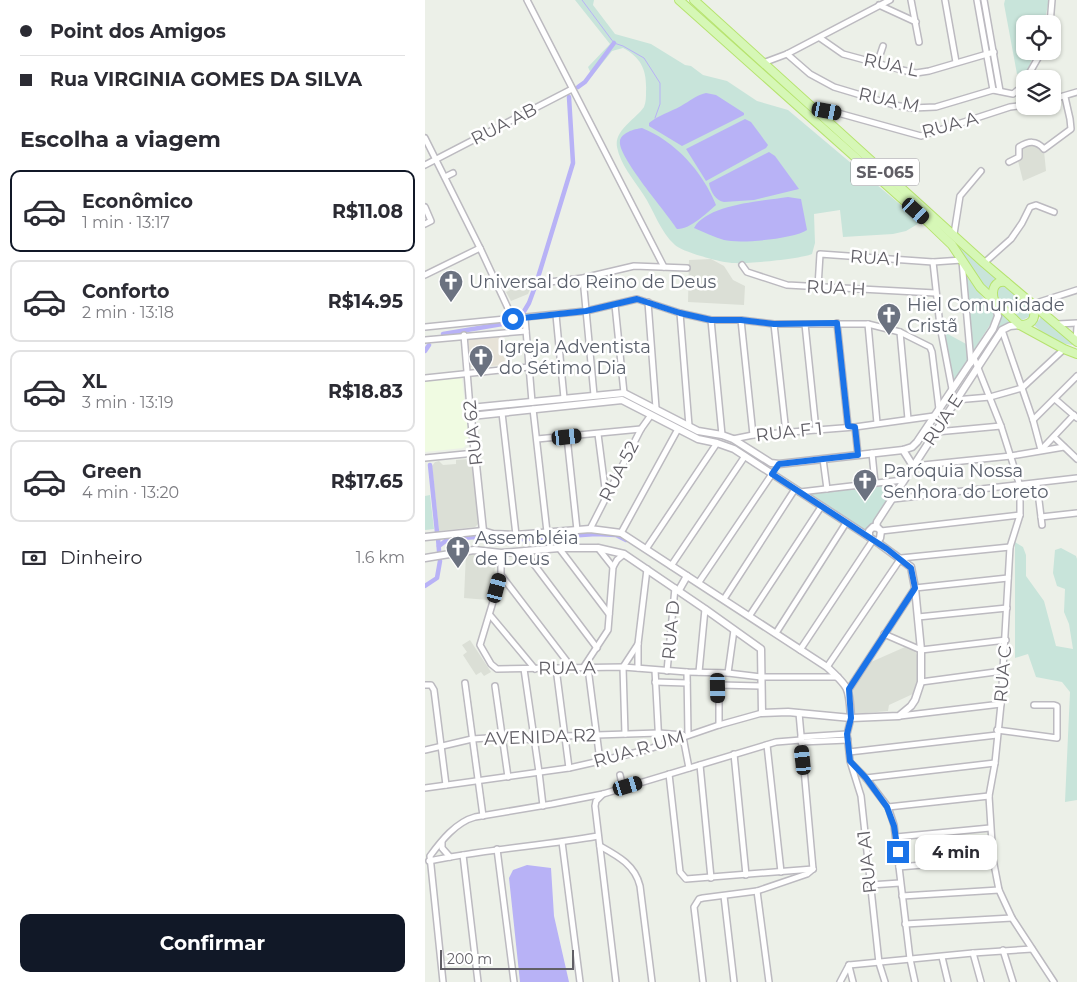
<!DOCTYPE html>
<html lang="pt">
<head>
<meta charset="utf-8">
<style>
  :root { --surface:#fff; --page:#f7f7f7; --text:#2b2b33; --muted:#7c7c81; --line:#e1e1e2; --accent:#111827 }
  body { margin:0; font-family:Montserrat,sans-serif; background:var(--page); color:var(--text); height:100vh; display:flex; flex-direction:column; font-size:19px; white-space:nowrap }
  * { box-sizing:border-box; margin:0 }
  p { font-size:16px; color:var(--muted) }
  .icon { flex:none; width:28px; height:28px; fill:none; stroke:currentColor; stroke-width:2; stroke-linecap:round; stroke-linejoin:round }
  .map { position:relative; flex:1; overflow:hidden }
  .details { display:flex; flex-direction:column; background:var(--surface); width:425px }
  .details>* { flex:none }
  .banner { display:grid; align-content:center; height:110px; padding:0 20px; background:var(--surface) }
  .tools { position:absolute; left:591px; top:15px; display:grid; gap:10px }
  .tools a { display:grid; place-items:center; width:45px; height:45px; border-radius:10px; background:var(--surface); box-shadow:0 1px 4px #0004; font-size:25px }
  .scale { position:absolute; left:15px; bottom:12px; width:134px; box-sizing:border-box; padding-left:5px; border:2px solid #615f66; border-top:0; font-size:14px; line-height:18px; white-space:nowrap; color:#615f66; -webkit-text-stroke:4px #fff; paint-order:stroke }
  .end { position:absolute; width:22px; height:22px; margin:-11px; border:6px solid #1a73e8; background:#fff; box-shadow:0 0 0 2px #fff }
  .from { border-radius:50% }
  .bubble { position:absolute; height:35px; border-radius:10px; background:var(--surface); box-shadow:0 1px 4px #0004; font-size:16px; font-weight:700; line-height:35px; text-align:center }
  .car { position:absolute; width:15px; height:30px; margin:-15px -8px; border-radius:6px; box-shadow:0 0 4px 1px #0007; background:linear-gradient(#222 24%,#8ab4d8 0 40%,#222 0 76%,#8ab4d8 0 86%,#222 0) }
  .banner b { display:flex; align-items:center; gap:18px; height:48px; font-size:19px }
  .banner b+b { border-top:1px solid var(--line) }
  .banner i { width:12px; height:12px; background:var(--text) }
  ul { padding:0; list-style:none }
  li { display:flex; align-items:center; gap:15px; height:82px; margin:0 10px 8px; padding:0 10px; border:2px solid var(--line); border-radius:10px }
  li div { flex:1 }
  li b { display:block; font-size:19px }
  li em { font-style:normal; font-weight:700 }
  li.on { border-color:var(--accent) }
  li>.icon { width:45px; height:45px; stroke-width:1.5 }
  h2 { padding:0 20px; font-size:22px; line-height:60px }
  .pay { display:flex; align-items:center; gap:12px; height:55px; padding:0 20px; font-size:19px }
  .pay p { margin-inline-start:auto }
  .action { display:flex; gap:10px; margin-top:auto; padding:10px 20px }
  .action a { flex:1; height:58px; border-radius:10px; background:var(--accent); color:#fff; font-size:20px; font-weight:700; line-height:58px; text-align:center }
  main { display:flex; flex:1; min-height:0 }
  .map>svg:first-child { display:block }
</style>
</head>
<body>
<main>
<section class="details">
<div class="banner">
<b><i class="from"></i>Point dos Amigos</b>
<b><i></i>Rua VIRGINIA GOMES DA SILVA</b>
</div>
<h2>Escolha a viagem</h2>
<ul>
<li class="on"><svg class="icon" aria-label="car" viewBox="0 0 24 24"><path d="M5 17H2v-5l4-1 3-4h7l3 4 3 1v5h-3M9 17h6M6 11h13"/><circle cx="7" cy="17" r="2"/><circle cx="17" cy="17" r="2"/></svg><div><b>Econômico</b><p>1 min · 13:17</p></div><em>R$11.08</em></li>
<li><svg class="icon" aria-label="car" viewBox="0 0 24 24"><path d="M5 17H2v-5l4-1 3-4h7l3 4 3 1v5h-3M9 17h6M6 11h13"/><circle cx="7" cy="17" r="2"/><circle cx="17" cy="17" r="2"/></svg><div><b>Conforto</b><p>2 min · 13:18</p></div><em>R$14.95</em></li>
<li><svg class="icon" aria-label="car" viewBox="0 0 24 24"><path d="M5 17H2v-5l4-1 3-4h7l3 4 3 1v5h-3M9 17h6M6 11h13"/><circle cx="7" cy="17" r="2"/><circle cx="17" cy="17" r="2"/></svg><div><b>XL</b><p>3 min · 13:19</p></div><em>R$18.83</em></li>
<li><svg class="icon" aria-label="car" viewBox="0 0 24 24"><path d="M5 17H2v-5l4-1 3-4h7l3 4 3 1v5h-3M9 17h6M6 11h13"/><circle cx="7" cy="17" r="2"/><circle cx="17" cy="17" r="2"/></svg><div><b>Green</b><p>4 min · 13:20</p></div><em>R$17.65</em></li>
</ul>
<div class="pay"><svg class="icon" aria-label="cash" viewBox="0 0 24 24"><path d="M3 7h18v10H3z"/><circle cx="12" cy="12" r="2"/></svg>Dinheiro<p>1.6 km</p></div>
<div class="action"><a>Confirmar</a></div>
</section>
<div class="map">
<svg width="652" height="982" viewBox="0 0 652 982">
  <rect width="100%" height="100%" fill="#ecf0e8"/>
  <!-- commercial -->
  <path fill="#f0fbe2" d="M37 378 44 442 38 448 0 452V381Z"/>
  <!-- education -->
  <g fill="#dbdfd6">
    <path d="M607 144 612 146 616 151H619L621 171 598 181 593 161 597 158 595 154 596 147Z"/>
    <path d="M286 259 299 266 308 280 320 286 319 305 263 302 264 260Z"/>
    <path d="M109 279V280L103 294 86 301 81 292Z"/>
    <path d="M44 459 46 461 49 471 53 524 50 527 14 531 7 466 10 462 14 461 18 465 31 464V460Z"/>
    <path d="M52 552 68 555 70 567 67 592 63 600 39 598 41 553Z"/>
    <path d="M45 640 66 672 59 676 56 672 51 675 38 655 42 652 37 645Z"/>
    <path d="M480 647 490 651 494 659 495 681 490 693 464 705 463 711 429 714 426 691 446 662Z"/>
  </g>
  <!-- medical -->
  <path fill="#e7e3d8" d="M78 335 80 365 46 367 43 338Z"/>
  <!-- green -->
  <g fill="#c8e4da">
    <path d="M150 0H169L168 5 190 34 226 44 260 65 266 66 278 75 302 81 332 101 363 110 496 222 481 231 468 234 418 237 415 210 389 214 390 243 387 254C375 259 323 264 308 263 298 263 257 252 250 245 235 232 229 210 218 194 209 180 195 164 192 147 189 130 211 119 219 107 221 102 221 97 221 92 222 71 217 58 198 48L187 51 167 76 163 67 185 44Z"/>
    <path d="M580 0H624L619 24H600V51H610L602 72 592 74 579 4Z"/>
    <path d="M536 244 575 280 566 294C553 280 545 264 533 249Z"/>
    <path d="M539 273 570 313 568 320 547 353Z"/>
    <path d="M573 285H579L606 310V316L597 320 570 297Z"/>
    <path d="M572 308 587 324 584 325 556 359 553 355 575 320Z"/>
    <path d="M618 314 649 344 647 345C631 343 619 335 608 324L614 320Z"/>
    <path d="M519 332 543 345 544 359 528 383Z"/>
    <path d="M466 484 470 487 446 528 439 532 385 495V493Z"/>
    <path d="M5 495 9 529 0 530V496Z"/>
    <path d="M590 542 598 547 601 555V576L619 601 631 646 648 649 644 624 639 612 640 589 632 586 628 573 630 550 636 548 651 556 652 559V800L640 802 645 692 637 682 611 677 603 654 590 658Z"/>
  </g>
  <!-- water -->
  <g fill="#b8b2f6">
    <path d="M281 93 291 95 319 113V115L257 146 224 126V123C234 115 245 112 256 106 265 101 271 95 281 93Z"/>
    <path d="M320 119 326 122 343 145 341 148 281 181 261 149Z"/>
    <path d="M217 128C250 141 278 172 291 205 282 213 264 230 252 229 242 213 192 156 195 141 196 133 209 129 217 128Z"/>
    <path d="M344 152 350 156 374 189 329 200 299 202C291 201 285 191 284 183Z"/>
    <path d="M363 197 376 199 382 230C369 239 315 244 299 240 289 237 279 232 269 228 282 204 338 201 363 197Z"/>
    <path d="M102 865 126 868 129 916 144 982H95L84 878 88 870Z"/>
  </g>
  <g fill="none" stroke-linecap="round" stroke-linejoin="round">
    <!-- stream -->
    <path stroke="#b8b2f6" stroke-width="1" d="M157 0 189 43 198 46 219 58 235 83V104L230 118"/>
    <!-- canal -->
    <g stroke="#b8b2f6" stroke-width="4.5">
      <path d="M153 87 160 82 189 43"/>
      <path d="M98 313 104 303 111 284 148 163 144 97"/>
      <path d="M18 334 89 322"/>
      <path d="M0 351 4 345"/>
      <path d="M5 465 12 532"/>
      <path d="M13 538 14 551"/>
      <path d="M14 546 23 539 51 537 85 540 171 534 191 535 201 540"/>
      <path d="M0 586 12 578 15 561"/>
    </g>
    <defs>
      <g id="minor">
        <path d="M102 0 239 267"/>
        <path d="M486 0 494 42"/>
        <path d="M520 0 531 62"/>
        <path d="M552 0 568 90"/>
        <path d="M559 0 575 91"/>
        <path d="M454 5 491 22"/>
        <path d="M625 24 627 0"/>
        <path d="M395 38 418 54 477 70 491 73 504 71 569 52"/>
        <path d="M362 54 385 74 409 87 469 105 487 108 511 107 568 90 588 94 594 89 600 81"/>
        <path d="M338 63 362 54 465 0"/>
        <path d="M452 64 458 46"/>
        <path d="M601 79 617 51"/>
        <path d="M628 99 652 92"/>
        <path d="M391 109 413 113 496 136 585 107 600 105"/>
        <path d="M0 138 55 248 88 319"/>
        <path d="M584 162 594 157V147C604 141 611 140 619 149L646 129 645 119 640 97"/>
        <path d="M0 165 147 89"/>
        <path d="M20 177 28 173"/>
        <path d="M0 207 6 221 0 224"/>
        <path d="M529 234 535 196 556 171"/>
        <path d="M537 261 546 363"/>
        <path d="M508 262 515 326 527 389"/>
        <path d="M559 263 586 239 597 223 605 207 611 205 629 212"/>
        <path d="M317 265 322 272 362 285 510 293"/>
        <path d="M0 275 55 248"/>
        <path d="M158 278 169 395"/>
        <path d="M116 283 158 278 209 266 262 268"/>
        <path d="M393 287 395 254 508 262 537 260"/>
        <path d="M223 302 231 408"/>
        <path d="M608 304 652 290"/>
        <path d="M190 305 199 393"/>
        <path d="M255 313 264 426"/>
        <path d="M131 315 139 398"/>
        <path d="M100 318 107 402"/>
        <path d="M286 320 297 435"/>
        <path d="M316 320 328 435"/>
        <path d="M412 323 423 426"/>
        <path d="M349 324 361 433"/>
        <path d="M380 324 391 430"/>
        <path d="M443 324 452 423"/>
        <path d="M633 324 652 323"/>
        <path d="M0 327 161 311 212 299 255 313 286 320H316L349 324H443L475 332 505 347 507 352 514 409"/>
        <path d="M577 330 608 420 616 450"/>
        <path d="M475 332 483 419"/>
        <path d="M39 335 45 408"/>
        <path d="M0 340 101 331"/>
        <path d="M651 341 652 327"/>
        <path d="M549 358 576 426 595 486V515L585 547 576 704 570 763 564 796 568 859 574 890 587 918 629 982"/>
        <path d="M0 378 104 367"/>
        <path d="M630 399 652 418"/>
        <path d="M530 400 565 397 597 388 639 349"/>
        <path d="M108 409 122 532"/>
        <path d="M77 413 91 535"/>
        <path d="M608 420 652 376"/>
        <path d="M430 427 433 455"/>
        <path d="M511 432 576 426"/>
        <path d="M173 434 181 496"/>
        <path d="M142 437 152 530"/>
        <path d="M629 437 652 459"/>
        <path d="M112 439 216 429"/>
        <path d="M308 439 328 435 430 427 509 416"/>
        <path d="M616 450 649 415"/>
        <path d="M447 453 450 483"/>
        <path d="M0 458 50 453"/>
        <path d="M398 459 402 489"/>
        <path d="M488 466 586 456 639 447"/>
        <path d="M612 484 617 525"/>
        <path d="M375 492 478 480"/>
        <path d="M468 499 652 478"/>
        <path d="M616 517 652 513"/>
        <path d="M165 529 216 429 226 415"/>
        <path d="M456 531 595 515"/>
        <path d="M196 533 253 429"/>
        <path d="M134 548 184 614"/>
        <path d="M173 548 188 567"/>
        <path d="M221 549 292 443"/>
        <path d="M99 551 172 648"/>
        <path d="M76 553V575L55 645 66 664 72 669 198 667 262 672 303 673 336 677H413"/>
        <path d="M246 566 320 456"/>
        <path d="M76 575 147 668"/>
        <path d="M274 582 347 474"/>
        <path d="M299 599 370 489"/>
        <path d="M65 615 110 669"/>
        <path d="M325 615 396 507"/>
        <path d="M493 617 582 608"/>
        <path d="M351 633 421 523"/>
        <path d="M459 634 496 650 581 640"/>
        <path d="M375 650 448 540"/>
        <path d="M402 667 476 558 585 547"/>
        <path d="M131 668 144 768"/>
        <path d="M158 668 183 630 188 567 192 560 199 554"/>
        <path d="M163 668 175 761"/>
        <path d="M213 668V644L222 569"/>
        <path d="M99 669 114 772 118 806"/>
        <path d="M230 670 234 745"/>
        <path d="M242 671 250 588"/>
        <path d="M262 672 263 735"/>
        <path d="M274 672 280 609"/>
        <path d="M303 673 309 630"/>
        <path d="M230 682 262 683"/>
        <path d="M496 682 578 671"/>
        <path d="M40 683 58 816"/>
        <path d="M0 685H6L9 690 21 785"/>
        <path d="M70 686 83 777"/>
        <path d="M424 689 490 588 583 578"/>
        <path d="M374 713 388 869"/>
        <path d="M475 716 576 704"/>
        <path d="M426 718 422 734 425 761 436 796 454 963 460 982"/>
        <path d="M294 725V685L336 686"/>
        <path d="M572 730 632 738V706L629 705H609"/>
        <path d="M200 734 198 667 213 644"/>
        <path d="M258 737 264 768"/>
        <path d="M376 737 422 734"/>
        <path d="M376 742 423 740"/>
        <path d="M342 745 356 872"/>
        <path d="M0 750 47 739 78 737 109 740 140 736 234 733 258 735"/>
        <path d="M424 752 572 735"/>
        <path d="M309 754 321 875"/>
        <path d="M427 764 441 778 463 807 469 825 485 959 490 982"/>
        <path d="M275 765 286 878"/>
        <path d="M244 774 255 872 261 879 388 869"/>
        <path d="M195 775 198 788"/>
        <path d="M441 778 570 763"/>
        <path d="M0 788 144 768 175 761 221 750 294 725 337 713"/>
        <path d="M178 794 171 801 170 806 191 982"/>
        <path d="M463 807 564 796"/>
        <path d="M471 837 565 828"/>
        <path d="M17 842V848L25 857"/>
        <path d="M137 842 155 982"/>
        <path d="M175 846C193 856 210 865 215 886L227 982"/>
        <path d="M72 849 89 982"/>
        <path d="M38 855 53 982"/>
        <path d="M4 861C60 849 117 846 173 836"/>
        <path d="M474 867 568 859"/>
        <path d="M445 885 475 883"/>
        <path d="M332 891 344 982"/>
        <path d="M299 896 309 982"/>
        <path d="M477 896 574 890"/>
        <path d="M480 924 587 918"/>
        <path d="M578 950 588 982"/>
        <path d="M548 953 556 982"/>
        <path d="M517 957 523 982"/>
        <path d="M424 965 548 953 607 949"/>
        <path d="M424 966 428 982"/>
        <path d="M18 982 5 856C16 841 31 822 50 817L127 804 178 794 351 742 376 740"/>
        <path d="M278 982 269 907 274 899 278 898 332 891 382 874 388 869"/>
        <path d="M415 982 424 965"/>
      </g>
      <g id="tertiary">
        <path d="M46 416 197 400 273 439 292 443 309 449 444 537"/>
        <path d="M478 450 488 466"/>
        <path d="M448 527 453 528 456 531 455 538 452 542 444 537V531Z"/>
        <path d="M451 527 452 522 577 330 585 326 595 325"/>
        <path d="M58 531 45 408 199 393 273 431 297 435 308 439 346 463 354 464 478 450 487 447 492 442 568 329 573 316 570 301"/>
        <path d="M0 537 58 531 68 534 91 535 165 529 196 533 402 667C425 688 424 688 426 718"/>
        <path d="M0 558 49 550 76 553 134 548H173L199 554 280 609 336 649 337 713 363 712 426 718 474 716 486 706 490 700 496 682V650L490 588 486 567 452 542"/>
        <path d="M254 590 262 576"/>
      </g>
      <g id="primary">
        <path d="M254 0 503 222 527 245 555 287 595 325 639 349 652 354"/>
        <path d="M269 0 559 263 652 342"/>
        <path d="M569 300C566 289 570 280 581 282"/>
        <path d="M595 325C610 325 611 316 608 304"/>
      </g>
    </defs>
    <!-- minor casing -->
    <use href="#minor" stroke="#bcbac0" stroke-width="8"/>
    <!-- tertiary casing -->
    <use href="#tertiary" stroke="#bcbac0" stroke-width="9"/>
    <!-- primary casing -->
    <use href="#primary" stroke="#b6e36e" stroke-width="10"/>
    <!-- minor -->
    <use href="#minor" stroke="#fff" stroke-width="5"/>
    <!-- tertiary -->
    <use href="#tertiary" stroke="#fff" stroke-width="6"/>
    <!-- primary -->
    <use href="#primary" stroke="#d6f7b6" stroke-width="8"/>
  </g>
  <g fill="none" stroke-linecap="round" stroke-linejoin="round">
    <!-- route -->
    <path stroke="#1a73e8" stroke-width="6" d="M88 319 161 311 212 299 255 313 286 320H316L349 324 412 323 423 426 430 427 433 455 354 464 347 474 462 549 486 568 490 588 424 689 426 718 422 734 425 761 441 778 462 807 469 826 473 852"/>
  </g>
  <!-- icons -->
  <defs>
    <symbol id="church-pin" viewBox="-11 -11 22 30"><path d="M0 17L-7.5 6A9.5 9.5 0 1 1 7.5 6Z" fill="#6b7280" stroke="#fff"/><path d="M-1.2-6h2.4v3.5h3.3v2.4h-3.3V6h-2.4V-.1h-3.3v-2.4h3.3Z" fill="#fff"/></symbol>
  </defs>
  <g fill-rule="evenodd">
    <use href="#church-pin" x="12" y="268" width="28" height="38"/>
    <use href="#church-pin" x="450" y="301" width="28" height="38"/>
    <use href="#church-pin" x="42" y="343" width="28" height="38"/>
    <use href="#church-pin" x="426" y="467" width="28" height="38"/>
    <use href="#church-pin" x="19" y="534" width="28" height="38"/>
  </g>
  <g text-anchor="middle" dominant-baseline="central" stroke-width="5" stroke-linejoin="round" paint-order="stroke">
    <!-- shield labels -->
    <rect fill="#fff" stroke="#908f94" stroke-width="1" x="426" y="158.5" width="68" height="27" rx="4"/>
    <g font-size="16" font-weight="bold" fill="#615f66">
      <text x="460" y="172">SE-065</text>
    </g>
    <!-- street labels -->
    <g font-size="18" fill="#615f66" stroke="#fff">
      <text transform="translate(466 65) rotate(12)">RUA L</text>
      <text transform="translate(464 100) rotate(12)">RUA M</text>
      <text transform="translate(79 124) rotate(-27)">RUA AB</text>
      <text transform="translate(525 125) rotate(-15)">RUA A</text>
      <text transform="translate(450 258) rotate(4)">RUA I</text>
      <text transform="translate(411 288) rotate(3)">RUA H</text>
      <text transform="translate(518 420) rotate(-57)">RUA E</text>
      <text transform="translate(364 432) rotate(-6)">RUA F 1</text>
      <text transform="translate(48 433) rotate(-96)">RUA 62</text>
      <text transform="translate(194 471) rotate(-63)">RUA 52</text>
      <text transform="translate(246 630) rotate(-85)">RUA D</text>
      <text transform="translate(142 668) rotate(-1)">RUA A</text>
      <text transform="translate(578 674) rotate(-85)">RUA C</text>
      <text transform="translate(115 737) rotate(-2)">AVENIDA R2</text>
      <text transform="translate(214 749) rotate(-16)">RUA R UM</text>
      <text transform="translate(442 862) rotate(-96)">RUA A1</text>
    </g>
    <!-- worship labels -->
    <g font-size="18" fill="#5b616d" stroke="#fff" text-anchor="start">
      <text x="44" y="282">Universal do Reino de Deus</text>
      <text x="482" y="305">Hiel Comunidade<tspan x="482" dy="21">Cristã</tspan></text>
      <text x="74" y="347">Igreja Adventista<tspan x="74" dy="21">do Sétimo Dia</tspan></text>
      <text x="458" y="471">Paróquia Nossa<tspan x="458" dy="21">Senhora do Loreto</tspan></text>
      <text x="50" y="538">Assembléia<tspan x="50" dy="21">de Deus</tspan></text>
    </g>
  </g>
</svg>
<div class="tools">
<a><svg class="icon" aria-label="locate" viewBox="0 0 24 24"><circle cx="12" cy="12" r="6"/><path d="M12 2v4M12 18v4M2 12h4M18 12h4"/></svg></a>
<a><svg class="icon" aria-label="layers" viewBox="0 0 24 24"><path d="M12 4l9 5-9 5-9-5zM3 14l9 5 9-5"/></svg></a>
</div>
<div class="scale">200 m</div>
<i class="end from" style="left:88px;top:319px"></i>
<i class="end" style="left:473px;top:852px"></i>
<div class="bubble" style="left:490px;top:835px;width:82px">4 min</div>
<i class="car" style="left:402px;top:111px;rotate:101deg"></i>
<i class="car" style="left:491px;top:211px;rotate:132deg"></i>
<i class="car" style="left:142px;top:437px;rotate:84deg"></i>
<i class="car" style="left:72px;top:588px;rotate:15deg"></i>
<i class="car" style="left:293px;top:688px;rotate:179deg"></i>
<i class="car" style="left:378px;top:760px;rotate:354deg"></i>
<i class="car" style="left:203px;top:786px;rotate:73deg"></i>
</div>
</main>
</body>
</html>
